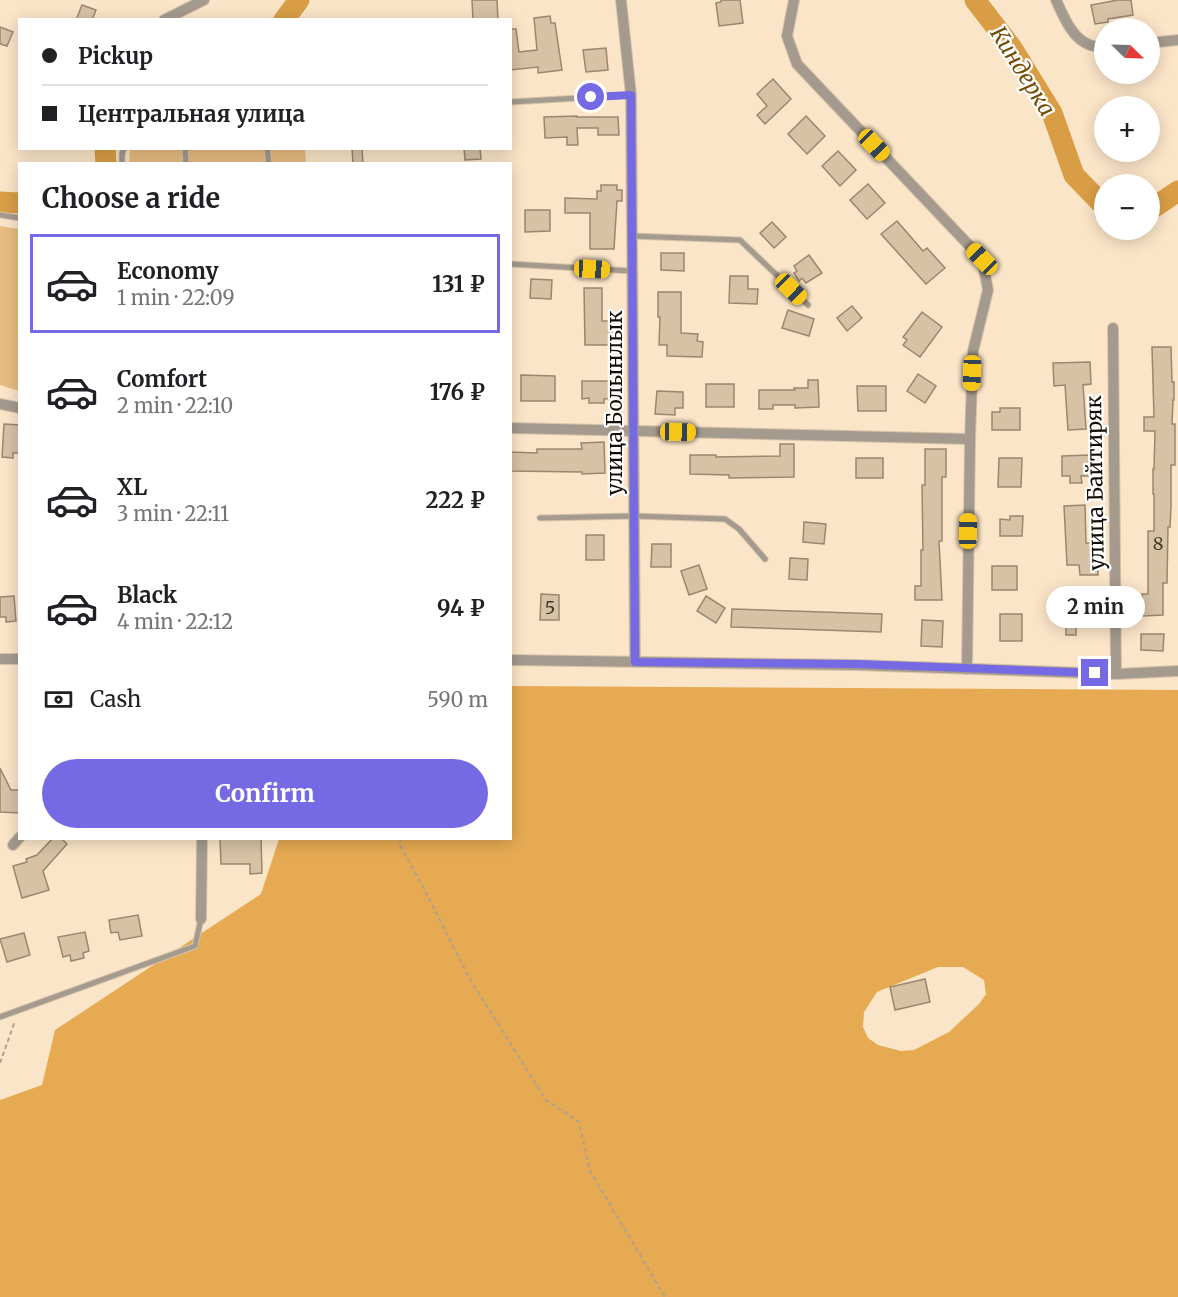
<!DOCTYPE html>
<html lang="en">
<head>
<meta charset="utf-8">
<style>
  :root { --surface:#fff; --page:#f6f6f6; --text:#202124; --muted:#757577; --line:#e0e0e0; --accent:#7669e4 }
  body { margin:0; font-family:Merriweather,serif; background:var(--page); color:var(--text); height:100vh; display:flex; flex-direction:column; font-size:22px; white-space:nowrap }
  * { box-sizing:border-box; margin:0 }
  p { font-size:20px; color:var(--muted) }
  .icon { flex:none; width:33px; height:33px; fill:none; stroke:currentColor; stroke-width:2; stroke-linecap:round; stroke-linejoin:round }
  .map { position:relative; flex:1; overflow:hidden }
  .drawer { position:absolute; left:18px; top:162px; width:494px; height:678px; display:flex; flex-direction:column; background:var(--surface); border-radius:0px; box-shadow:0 3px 15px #0003 }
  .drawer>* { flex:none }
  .guide { position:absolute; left:18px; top:18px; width:494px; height:132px; border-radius:0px; box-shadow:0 3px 15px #0003; display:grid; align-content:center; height:132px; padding:0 24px; background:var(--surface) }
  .needle { width:39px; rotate:113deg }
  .fabs { position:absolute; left:1094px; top:18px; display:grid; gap:12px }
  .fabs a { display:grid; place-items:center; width:66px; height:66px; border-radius:50%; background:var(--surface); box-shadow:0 3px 15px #0003; font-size:30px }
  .end { position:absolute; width:27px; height:27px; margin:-14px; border:8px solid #7669e4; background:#fff; box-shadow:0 0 0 3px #fff }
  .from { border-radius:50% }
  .bubble { position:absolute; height:42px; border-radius:21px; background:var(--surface); box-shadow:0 3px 15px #0003; font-size:20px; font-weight:700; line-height:42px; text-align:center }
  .car { position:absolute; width:18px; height:36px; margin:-18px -9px; border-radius:8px; box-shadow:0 0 4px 2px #0007; background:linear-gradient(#f5c518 24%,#345 0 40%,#f5c518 0 76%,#345 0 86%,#f5c518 0) }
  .guide b { display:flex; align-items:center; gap:21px; height:57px; font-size:22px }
  .guide b+b { border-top:2px solid var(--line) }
  .guide i { width:15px; height:15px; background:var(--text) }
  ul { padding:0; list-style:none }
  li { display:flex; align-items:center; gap:18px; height:99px; margin:0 12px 9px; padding:0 12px; border:3px solid transparent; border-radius:0px }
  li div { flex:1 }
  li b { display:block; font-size:22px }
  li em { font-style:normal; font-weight:700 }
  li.active { border-color:var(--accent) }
  li>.icon { width:54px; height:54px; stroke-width:1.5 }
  h2 { padding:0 24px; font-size:27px; line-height:72px }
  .pay { display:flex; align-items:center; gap:15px; height:66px; padding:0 24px; font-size:22px }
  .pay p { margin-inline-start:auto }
  .cta { display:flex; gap:12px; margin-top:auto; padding:12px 24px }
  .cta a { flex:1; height:69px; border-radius:36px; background:var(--accent); color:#fff; font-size:24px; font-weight:700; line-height:69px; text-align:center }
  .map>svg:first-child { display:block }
</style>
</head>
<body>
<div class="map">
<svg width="1178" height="1297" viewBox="0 0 1178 1297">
  <rect width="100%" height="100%" fill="#fbe5c8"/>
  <!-- green -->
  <g fill="#e8bc82">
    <path d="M130 148 305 149 306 163 129 164Z"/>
    <path d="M0 226 19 229V391L0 385Z"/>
  </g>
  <!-- forest -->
  <path fill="#e6aa52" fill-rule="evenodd" d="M510 686 1178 690V1297H0V1100L42 1085 55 1030 261 894 279 839 510 838ZM938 967H963L984 980 986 994 979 1004 949 1032 914 1050 901 1051 878 1045 868 1038 863 1027 864 1012 877 992Z"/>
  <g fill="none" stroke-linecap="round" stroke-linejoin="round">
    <!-- river -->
    <g stroke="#d99e45" stroke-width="21">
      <path d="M975 0 1012 48 1052 113 1074 175 1099 201H1104"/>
      <path d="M284 20 299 0"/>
      <path d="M105 148 106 164"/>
      <path d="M0 202 20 203"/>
      <path d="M1149 205 1156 206 1178 191"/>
    </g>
  </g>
  <!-- building -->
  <g fill="#d7c2a6" stroke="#9b876d" stroke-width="1.5">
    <path d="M472 0H497L498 20H473Z"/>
    <path d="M721 0H740L743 23 719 26 716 3 721 2Z"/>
    <path d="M1118 0H1131L1133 15 1108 19V22L1095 24 1091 5Z"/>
    <path d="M82 5 96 10 92 20H76Z"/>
    <path d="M550 16 551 23H555L562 70 538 73V67L510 70V29H516L519 52 537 50 534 18Z"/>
    <path d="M0 27 13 32 7 46 0 44Z"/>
    <path d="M606 48 608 70 586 72 583 50Z"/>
    <path d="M773 79 791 99 765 124 757 115 767 106 757 94Z"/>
    <path d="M577 116V117H618L619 135H598V128H577L578 145H567V137L545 138 544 117Z"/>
    <path d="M806 116 825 136 807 154 788 134Z"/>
    <path d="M352 148H362L363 164H353Z"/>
    <path d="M464 148H480L481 159 465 160Z"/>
    <path d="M838 151 856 170 840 186 822 166Z"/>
    <path d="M868 184 885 203 867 219 850 200Z"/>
    <path d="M601 185H617V190H622V201H617L614 249H590V213H565V198L597 199V191H601Z"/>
    <path d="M525 210H550V231L525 232Z"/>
    <path d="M897 221 923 251 927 248 945 268 926 284 881 234Z"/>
    <path d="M772 222 786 237 774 248 760 233Z"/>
    <path d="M661 253H684V271L661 270Z"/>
    <path d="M809 255 822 273 806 283 802 278 799 281 794 273 797 271 794 266Z"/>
    <path d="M730 276H748V289H758L757 304 729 303Z"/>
    <path d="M531 279 552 280 551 299 530 298Z"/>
    <path d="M584 288H602V321H616V345H585Z"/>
    <path d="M658 292H681V333L698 334 697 341 703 342 702 357 667 356V345H659L660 317H658Z"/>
    <path d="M852 306 862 318 847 331 837 318Z"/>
    <path d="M788 310 814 319 809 336 782 328Z"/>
    <path d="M922 312 942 327 920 357 903 345 907 340 903 337Z"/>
    <path d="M1152 347H1171L1172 382H1174V400H1173L1172 424H1175V465H1171V507L1170 527H1168L1167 583H1163V615L1143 616 1142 594H1148V531H1154V494H1153V469H1154L1155 431H1144V417H1154Z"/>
    <path d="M1090 362 1091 384 1083 385 1086 429 1068 430 1065 385 1054 386 1053 363Z"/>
    <path d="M918 374 936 386 925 403 907 391Z"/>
    <path d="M521 375 555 376V401H521Z"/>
    <path d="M808 380H818L819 407 795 408V405H773V409H759V390H795L794 388H808Z"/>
    <path d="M582 381H613V398L604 399V403H589V398L582 399Z"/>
    <rect x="706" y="384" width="28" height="23"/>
    <path d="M857 386H886V411H858Z"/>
    <path d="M657 391 683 392V408H675V415L655 414Z"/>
    <path d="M1000 408H1020V430H992V412H1000Z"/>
    <path d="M4 424 20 425V453H13V458L2 457Z"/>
    <path d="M604 442 605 473 582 474V472L510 471V452L537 453V449H582L581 443Z"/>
    <path d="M780 444H794V477L729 478V475L690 474V455H716V457L780 456Z"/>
    <path d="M925 449H946V477H942V541H939L942 600H915V586H921V550H923L922 485H925Z"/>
    <path d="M1090 455V476H1081L1082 483H1070V476H1062V456Z"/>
    <rect x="856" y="458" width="27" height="20"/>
    <path d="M999 458H1022L1021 487H998Z"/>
    <path d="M1085 505 1086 543H1092V562H1098V575H1080L1079 565H1067L1064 506Z"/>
    <path d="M1010 516H1023L1022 536H1000V519L1010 520Z"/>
    <path d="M804 522 826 524 824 544 803 542Z"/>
    <rect x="586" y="535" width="18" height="25"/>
    <path d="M652 544H671V567H651Z"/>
    <path d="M790 558 808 559 807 580 789 579Z"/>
    <path d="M699 565 707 589 689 595 681 571Z"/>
    <rect x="992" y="566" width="25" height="24"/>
    <path d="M541 594 559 595V620H540Z"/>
    <path d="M14 596 16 621 6 622V617H0V597Z"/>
    <path d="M706 596 725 608 716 623 697 611Z"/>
    <path d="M732 609 882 614 881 632 731 627Z"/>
    <rect x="1066" y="610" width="10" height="25"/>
    <rect x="1000" y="614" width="22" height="27"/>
    <path d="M922 620 943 621 942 647 921 646Z"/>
    <path d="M1141 634H1164L1163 651 1141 650Z"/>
    <path d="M0 768 11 790H20V813L0 812Z"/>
    <path d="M53 838H61L67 844 43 871 49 890 22 898 13 866 27 862 26 859 37 855Z"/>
    <path d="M261 838 262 873 250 874V864H221L220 839Z"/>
    <path d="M138 915 142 936 120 940 118 932 111 933 109 920Z"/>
    <path d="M85 932 89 951 83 953 84 958 71 961 70 955 63 957 58 937Z"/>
    <path d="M24 933 30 955 7 962 0 939Z"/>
    <path d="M925 979 930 1002 895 1010 890 987Z"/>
  </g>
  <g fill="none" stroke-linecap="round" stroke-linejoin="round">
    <defs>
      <g id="lane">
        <path d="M510 102 631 95"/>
        <path d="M185 148 186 164"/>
        <path d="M267 148 269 164"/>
        <path d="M122 164V154L124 148"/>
        <path d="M0 215 20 218"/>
        <path d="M632 236 740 240 808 305"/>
        <path d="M510 264 632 271"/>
        <path d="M540 518 634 516 725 519 739 529 765 559"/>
        <path d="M0 1017 195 946 201 919"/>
      </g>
      <g id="street">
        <path d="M621 0 631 95 635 661"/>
        <path d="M794 0 787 36 797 64 982 259 988 290 973 351 970 439 967 669"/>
        <path d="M1056 0C1063 15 1072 39 1090 45 1094 47 1100 46 1104 46"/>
        <path d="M164 20 204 0"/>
        <path d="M1149 43 1178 40"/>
        <path d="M1113 328 1116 674"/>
        <path d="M0 404 20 408"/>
        <path d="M510 428 970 439"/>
        <path d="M0 659H20"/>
        <path d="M510 660 856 665 1116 674 1178 671"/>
        <path d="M13 845 20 837"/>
        <path d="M201 919 202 838"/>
      </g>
    </defs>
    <!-- lane casing -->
    <use href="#lane" stroke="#d6c2a9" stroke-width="7"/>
    <!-- street casing -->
    <use href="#street" stroke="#d6c2a9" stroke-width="12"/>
    <!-- path -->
    <g stroke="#b2a18b" stroke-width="2" stroke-dasharray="4.5 3" stroke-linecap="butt">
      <path d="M400 838V845L422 885 471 981 546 1100 579 1122 590 1171 665 1297"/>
      <path d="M0 1063 15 1021"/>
    </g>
    <!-- lane -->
    <use href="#lane" stroke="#a49a8e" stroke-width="5"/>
    <!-- street -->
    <use href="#street" stroke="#a49a8e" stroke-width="10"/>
  </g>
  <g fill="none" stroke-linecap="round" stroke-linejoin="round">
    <!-- route -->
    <path stroke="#7669e4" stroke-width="8" d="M591 97 631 95 635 662 856 664 1095 673"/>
  </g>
  <g text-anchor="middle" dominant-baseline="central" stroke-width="4.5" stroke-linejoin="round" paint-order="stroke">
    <!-- number labels -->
    <g font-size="18" fill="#443a2c">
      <text x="1158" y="543">8</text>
      <text x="550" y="607">5</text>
    </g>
    <!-- street labels -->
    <g font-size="21" fill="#130c04" stroke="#fff">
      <text transform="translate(614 403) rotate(-90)">улица Болынлык</text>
      <text transform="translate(1095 483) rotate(-91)">улица Байтиряк</text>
    </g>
    <!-- water labels -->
    <g font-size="22" font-style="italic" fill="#734b03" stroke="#fff">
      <text transform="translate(1023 71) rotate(58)">Киндерка</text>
    </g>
  </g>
</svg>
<div class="fabs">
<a><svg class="needle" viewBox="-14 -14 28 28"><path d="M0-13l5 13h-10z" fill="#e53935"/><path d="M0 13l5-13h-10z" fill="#757577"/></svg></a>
<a>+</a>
<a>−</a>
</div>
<i class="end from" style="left:591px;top:97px"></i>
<i class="end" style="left:1095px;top:673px"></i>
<div class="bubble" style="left:1046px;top:586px;width:99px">2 min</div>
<i class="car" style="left:874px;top:145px;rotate:136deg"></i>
<i class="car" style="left:982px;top:259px;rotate:316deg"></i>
<i class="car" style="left:592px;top:269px;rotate:93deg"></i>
<i class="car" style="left:791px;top:289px;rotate:134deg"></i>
<i class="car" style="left:972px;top:373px;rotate:182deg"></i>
<i class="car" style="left:678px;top:432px;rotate:91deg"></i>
<i class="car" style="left:968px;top:531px;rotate:1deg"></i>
<div class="guide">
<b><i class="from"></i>Pickup</b>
<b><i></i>Центральная улица</b>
</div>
<section class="drawer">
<h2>Choose a ride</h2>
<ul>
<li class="active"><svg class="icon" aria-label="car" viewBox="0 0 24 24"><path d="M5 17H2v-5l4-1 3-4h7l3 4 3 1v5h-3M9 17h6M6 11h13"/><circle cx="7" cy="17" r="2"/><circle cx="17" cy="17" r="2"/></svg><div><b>Economy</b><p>1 min · 22:09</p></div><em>131 ₽</em></li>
<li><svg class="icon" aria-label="car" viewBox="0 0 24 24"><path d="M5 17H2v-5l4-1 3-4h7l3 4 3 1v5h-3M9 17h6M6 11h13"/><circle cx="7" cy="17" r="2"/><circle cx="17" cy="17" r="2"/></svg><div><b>Comfort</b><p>2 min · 22:10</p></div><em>176 ₽</em></li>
<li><svg class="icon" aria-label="car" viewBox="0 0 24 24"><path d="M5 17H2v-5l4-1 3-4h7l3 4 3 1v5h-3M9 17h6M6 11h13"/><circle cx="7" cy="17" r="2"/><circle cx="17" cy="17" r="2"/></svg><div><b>XL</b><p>3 min · 22:11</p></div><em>222 ₽</em></li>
<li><svg class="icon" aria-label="car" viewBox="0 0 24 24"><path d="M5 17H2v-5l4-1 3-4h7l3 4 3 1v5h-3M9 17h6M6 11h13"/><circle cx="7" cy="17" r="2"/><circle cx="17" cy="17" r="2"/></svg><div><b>Black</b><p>4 min · 22:12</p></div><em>94 ₽</em></li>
</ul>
<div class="pay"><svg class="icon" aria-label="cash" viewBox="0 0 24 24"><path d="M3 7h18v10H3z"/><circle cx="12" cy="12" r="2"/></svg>Cash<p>590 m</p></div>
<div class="cta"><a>Confirm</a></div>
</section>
</div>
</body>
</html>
